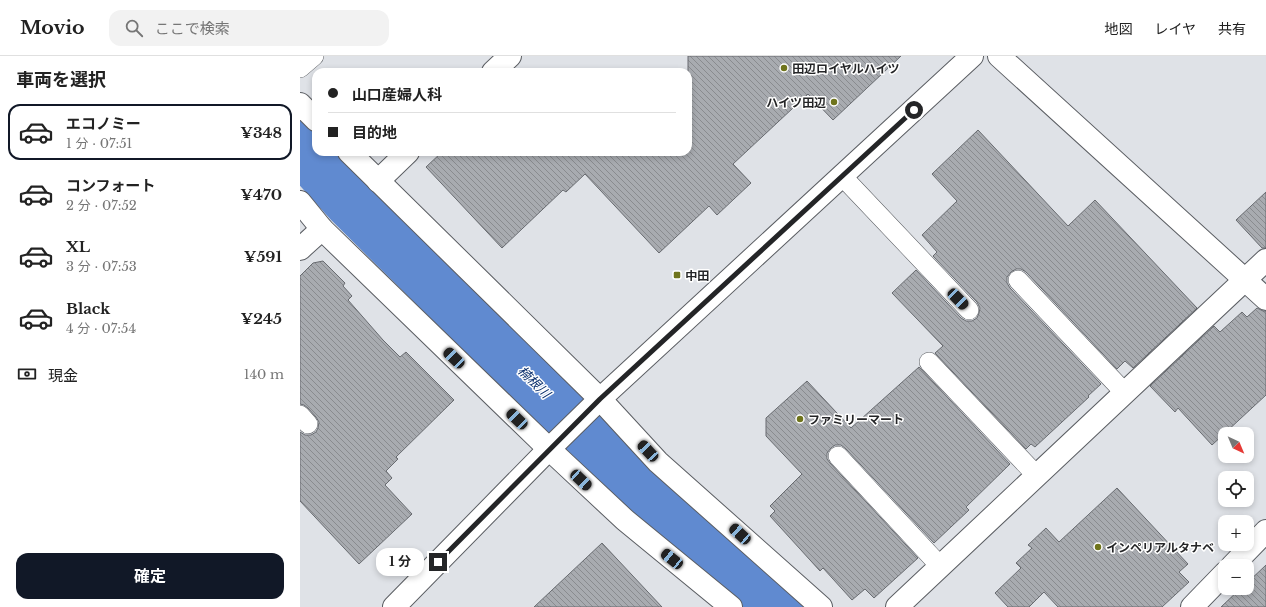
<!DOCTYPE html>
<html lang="ja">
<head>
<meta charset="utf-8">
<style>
  :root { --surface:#fff; --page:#f2f2f2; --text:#222; --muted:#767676; --line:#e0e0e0; --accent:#111827 }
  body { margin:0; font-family:"Libre Baskerville","Noto Sans JP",serif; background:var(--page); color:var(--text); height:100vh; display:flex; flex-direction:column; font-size:15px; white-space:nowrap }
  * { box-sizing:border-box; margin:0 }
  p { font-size:13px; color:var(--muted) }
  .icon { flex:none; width:22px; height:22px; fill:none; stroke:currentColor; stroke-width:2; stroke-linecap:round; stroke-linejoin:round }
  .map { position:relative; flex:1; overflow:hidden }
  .panel { display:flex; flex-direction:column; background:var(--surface); width:300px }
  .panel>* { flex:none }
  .guide { position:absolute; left:12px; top:12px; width:380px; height:88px; border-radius:12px; box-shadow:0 2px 6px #0003; display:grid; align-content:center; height:88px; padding:0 16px; background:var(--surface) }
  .needle { width:26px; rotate:136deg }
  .tools { position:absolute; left:918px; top:371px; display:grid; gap:8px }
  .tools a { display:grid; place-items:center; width:36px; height:36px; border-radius:8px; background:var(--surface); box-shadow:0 2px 6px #0003; font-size:20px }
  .end { position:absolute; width:18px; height:18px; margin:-9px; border:5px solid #242527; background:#fff; box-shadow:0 0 0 2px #fff }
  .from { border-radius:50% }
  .bubble { position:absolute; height:28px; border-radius:12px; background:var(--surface); box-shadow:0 2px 6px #0003; font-size:13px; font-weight:700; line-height:28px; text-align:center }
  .car { position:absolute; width:12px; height:24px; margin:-12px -6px; border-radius:5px; box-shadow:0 0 3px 1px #0007; background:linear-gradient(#222 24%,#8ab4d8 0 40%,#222 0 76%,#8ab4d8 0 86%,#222 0) }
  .guide b { display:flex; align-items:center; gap:14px; height:38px; font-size:15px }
  .guide b+b { border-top:1px solid var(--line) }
  .guide i { width:10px; height:10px; background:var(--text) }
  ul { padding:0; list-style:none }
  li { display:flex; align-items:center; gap:12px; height:56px; margin:0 8px 6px; padding:0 8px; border:2px solid transparent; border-radius:12px }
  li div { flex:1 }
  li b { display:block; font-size:15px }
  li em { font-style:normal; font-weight:700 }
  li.current { border-color:var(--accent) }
  li>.icon { width:36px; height:36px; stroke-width:1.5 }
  h2 { padding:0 16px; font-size:18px; line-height:48px }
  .pay { display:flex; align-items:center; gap:10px; height:44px; padding:0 16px; font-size:15px }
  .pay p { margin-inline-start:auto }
  .button { display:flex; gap:8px; margin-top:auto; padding:8px 16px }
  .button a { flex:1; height:46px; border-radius:12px; background:var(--accent); color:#fff; font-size:16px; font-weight:700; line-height:46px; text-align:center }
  header { display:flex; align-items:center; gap:24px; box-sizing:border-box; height:56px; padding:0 20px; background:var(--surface); border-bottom:1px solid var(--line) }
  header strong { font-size:19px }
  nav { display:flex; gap:22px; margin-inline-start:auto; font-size:14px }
  .search { width:280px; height:36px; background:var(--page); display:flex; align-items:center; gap:10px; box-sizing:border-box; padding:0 14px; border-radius:12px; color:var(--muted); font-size:15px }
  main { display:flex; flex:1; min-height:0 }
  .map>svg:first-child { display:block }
</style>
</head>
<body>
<header>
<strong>Movio</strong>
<div class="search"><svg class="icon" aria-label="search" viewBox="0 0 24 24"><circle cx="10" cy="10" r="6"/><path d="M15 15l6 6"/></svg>ここで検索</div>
<nav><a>地図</a><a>レイヤ</a><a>共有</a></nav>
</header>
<main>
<section class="panel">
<h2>車両を選択</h2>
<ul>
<li class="current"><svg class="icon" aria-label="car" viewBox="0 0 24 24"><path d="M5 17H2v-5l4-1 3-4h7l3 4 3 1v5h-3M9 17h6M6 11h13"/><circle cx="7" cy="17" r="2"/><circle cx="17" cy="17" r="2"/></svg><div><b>エコノミー</b><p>1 分 · 07:51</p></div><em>¥348</em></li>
<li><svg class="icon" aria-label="car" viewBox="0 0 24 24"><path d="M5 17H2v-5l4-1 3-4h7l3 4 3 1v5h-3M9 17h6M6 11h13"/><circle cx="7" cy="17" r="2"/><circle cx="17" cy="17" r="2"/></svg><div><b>コンフォート</b><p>2 分 · 07:52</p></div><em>¥470</em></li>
<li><svg class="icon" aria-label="car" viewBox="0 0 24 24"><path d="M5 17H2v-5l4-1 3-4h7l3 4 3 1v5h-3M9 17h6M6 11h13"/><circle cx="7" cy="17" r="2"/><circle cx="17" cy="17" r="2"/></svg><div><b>XL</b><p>3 分 · 07:53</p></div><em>¥591</em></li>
<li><svg class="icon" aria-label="car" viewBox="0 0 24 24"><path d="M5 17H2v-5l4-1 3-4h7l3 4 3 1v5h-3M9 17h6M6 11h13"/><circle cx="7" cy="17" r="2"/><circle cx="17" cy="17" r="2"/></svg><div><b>Black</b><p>4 分 · 07:54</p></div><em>¥245</em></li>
</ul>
<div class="pay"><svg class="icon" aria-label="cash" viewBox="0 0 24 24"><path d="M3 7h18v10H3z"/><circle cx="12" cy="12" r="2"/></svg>現金<p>140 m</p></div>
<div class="button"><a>確定</a></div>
</section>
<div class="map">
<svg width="966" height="551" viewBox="0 0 966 551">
  <defs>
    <pattern id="building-back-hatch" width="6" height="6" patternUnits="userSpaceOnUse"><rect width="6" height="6" fill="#a8abb0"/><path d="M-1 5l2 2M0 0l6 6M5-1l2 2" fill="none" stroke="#898b8f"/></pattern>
  </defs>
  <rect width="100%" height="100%" fill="#dfe2e7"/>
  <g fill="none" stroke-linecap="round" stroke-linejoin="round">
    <!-- river -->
    <path stroke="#608ad0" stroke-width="55" d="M0 89 51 145 314 405 479 551"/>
  </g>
  <!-- building -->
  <g fill="url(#building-back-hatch)" stroke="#686b70">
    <path d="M388 0H601L533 64 508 38 433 108 451 127 417 159 409 150 359 197 285 118 266 136 263 134 202 192 126 111 142 96H388Z"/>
    <path d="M678 74 768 170 795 144 897 252 833 312 825 305 817 313 726 216 721 213H716L711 216 707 221V227L710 232 801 328 788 340 789 341 735 391 731 388 726 393 635 297 643 290 592 237 616 214 661 262 666 265H672L677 262 679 257 680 252 677 246 633 200 637 196 622 179 657 145 632 118Z"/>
    <path d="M966 136V192H962L936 164Z"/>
    <path d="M23 205 45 227 43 230 52 240 48 244 83 284 100 301 106 296 154 344 96 401 98 403 86 415 92 422 85 429 112 458 59 508 0 445V376L5 379H11L16 376 18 372 19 366 16 361 8 352 4 349 0 348V220L13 207Z"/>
    <path d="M957 252 963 255H966V339L912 389 878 352 875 356 850 330 914 270 920 276 942 256 947 261Z"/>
    <path d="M619 311 710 408 666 451 669 454 634 487 546 393 541 389H535L531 392 527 397V403L530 407 618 502 574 542 565 533 552 544 523 512 520 515 470 460 475 455 470 450 502 418 466 380V362L507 325 551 372Z"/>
    <path d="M817 432 888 508 879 516 889 526 862 551H758L744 536 729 551H708L695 537 721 512 716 507 732 492 728 489 746 472 759 486Z"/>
    <path d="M302 487 362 551H234Z"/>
    <path d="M966 509V551H921L941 532H947V527Z"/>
  </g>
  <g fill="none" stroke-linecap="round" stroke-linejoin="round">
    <defs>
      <g id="service">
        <path d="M0 12 14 0"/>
        <path d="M542 120 669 254"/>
        <path d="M718 224 825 337"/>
        <path d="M629 306 737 420"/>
        <path d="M0 359 8 368"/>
        <path d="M538 400 640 510"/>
      </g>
      <g id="minor">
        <path d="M699 0 966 243"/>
        <path d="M193 16 210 0"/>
        <path d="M0 48 16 64"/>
        <path d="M49 96 300 343 358 406 521 551"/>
        <path d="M78 125 108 96"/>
        <path d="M0 146 22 173 249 393 325 464 431 551"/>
        <path d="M0 193 22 173"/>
        <path d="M932 510 966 475"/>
        <path d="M597 551 966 204"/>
        <path d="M892 551 925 517"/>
      </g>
      <path id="tertiary" d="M94 551 249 393 300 343 672 0"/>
    </defs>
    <!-- service casing -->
    <use href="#service" stroke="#5a5d62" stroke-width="20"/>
    <!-- minor casing -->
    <use href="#minor" stroke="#5a5d62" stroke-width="24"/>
    <!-- tertiary casing -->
    <use href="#tertiary" stroke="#5a5d62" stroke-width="24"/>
    <!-- service -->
    <use href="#service" stroke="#fff" stroke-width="19"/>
    <!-- minor -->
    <use href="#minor" stroke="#fff" stroke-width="22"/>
    <!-- tertiary -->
    <use href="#tertiary" stroke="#fff" stroke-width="22"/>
  </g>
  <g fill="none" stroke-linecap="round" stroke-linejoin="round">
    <!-- route -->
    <path stroke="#242527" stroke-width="5" d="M138 506 300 343 614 54"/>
  </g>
  <!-- markers -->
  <g fill="#6f741c" stroke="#fff" stroke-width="1.5">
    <circle cx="484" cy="12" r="4"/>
    <circle cx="534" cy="46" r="4"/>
    <rect x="373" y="215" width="8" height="8" rx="2"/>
    <circle cx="500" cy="363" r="4"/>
    <circle cx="798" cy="491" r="4"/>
  </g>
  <g text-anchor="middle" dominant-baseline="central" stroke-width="3" stroke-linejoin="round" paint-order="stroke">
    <!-- poi labels -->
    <g font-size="12" font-weight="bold" fill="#242527" stroke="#fff" text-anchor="start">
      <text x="492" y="12">田辺ロイヤルハイツ</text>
      <text x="526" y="46" text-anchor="end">ハイツ田辺</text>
      <text x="385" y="219">中田</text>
      <text x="508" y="363">ファミリーマート</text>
      <text x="806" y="491">インペリアルタナベ</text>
    </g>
    <!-- water labels -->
    <g font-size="13" font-style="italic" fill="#0a2f6d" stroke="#fff">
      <text transform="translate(234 326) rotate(45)">楠根川</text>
    </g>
  </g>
</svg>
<div class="tools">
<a><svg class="needle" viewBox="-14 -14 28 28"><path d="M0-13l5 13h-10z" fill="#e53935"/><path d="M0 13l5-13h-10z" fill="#767676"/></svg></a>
<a><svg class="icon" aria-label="locate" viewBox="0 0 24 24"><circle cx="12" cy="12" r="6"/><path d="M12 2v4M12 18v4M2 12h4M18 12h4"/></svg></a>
<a>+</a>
<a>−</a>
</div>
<i class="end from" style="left:614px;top:54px"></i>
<i class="end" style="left:138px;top:506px"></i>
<div class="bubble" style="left:76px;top:492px;width:48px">1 分</div>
<i class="car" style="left:658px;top:243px;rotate:136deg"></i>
<i class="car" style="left:154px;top:302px;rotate:314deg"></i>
<i class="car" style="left:217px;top:363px;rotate:314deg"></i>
<i class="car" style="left:348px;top:395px;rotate:317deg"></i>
<i class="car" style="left:281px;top:424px;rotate:133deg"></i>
<i class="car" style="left:440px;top:478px;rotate:312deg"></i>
<i class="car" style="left:372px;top:503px;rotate:309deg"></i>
<div class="guide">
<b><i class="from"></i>山口産婦人科</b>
<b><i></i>目的地</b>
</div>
</div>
</main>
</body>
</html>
